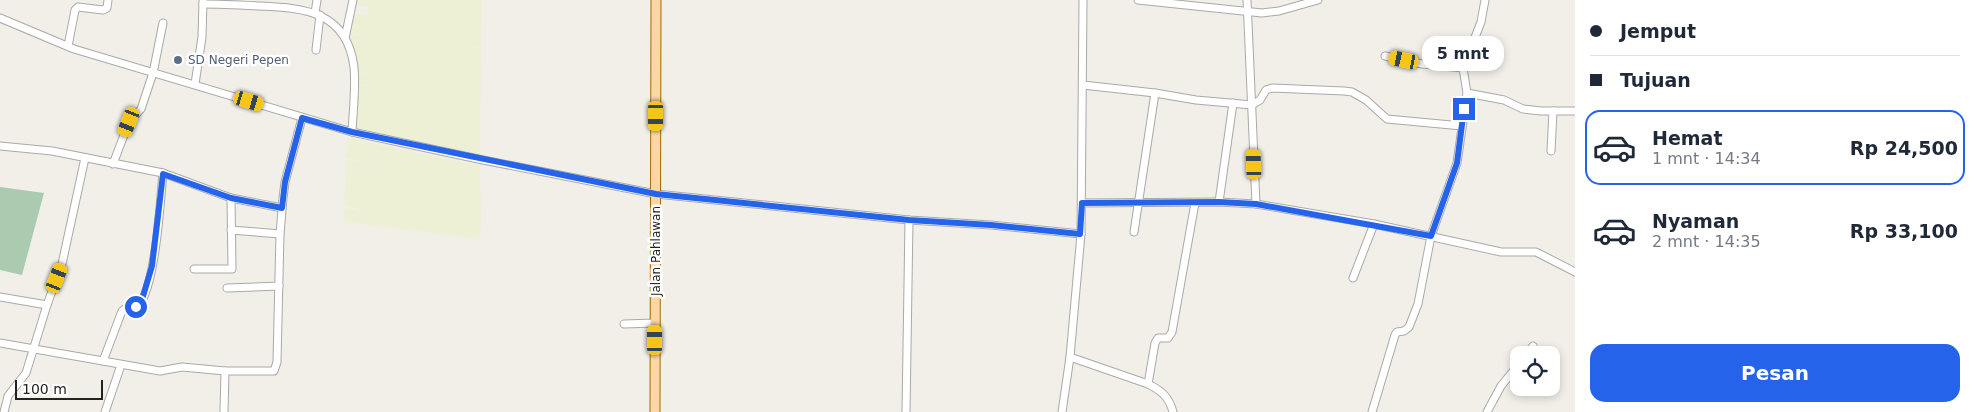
<!DOCTYPE html>
<html lang="id">
<head>
<meta charset="utf-8">
<style>
  :root { --surface:#fff; --page:#f6f6f7; --text:#1f2937; --muted:#747a83; --line:#e0e1e3; --accent:#2563eb }
  body { margin:0; font-family:"DejaVu Sans",sans-serif; background:var(--page); color:var(--text); height:100vh; display:flex; flex-direction:column; font-size:19px; white-space:nowrap }
  * { box-sizing:border-box; margin:0 }
  p { font-size:16px; color:var(--muted) }
  .icon { flex:none; width:28px; height:28px; fill:none; stroke:currentColor; stroke-width:2; stroke-linecap:round; stroke-linejoin:round }
  .map { position:relative; flex:1; overflow:hidden }
  .sheet { display:flex; flex-direction:column; background:var(--surface); width:400px }
  .sheet>* { flex:none }
  .hud { display:grid; align-content:center; height:110px; padding:0 15px; background:var(--surface) }
  .tools { position:absolute; left:1510px; top:346px; display:grid; gap:10px }
  .tools a { display:grid; place-items:center; width:50px; height:50px; border-radius:10px; background:var(--surface); box-shadow:0 2px 8px #0003; font-size:25px }
  .scale { position:absolute; left:15px; bottom:12px; width:88px; box-sizing:border-box; padding-left:5px; border:2px solid #222; border-top:0; font-size:14px; line-height:18px; white-space:nowrap; color:#222; -webkit-text-stroke:4px #fff; paint-order:stroke }
  .end { position:absolute; width:22px; height:22px; margin:-11px; border:6px solid #2563eb; background:#fff; box-shadow:0 0 0 2px #fff }
  .from { border-radius:50% }
  .bubble { position:absolute; height:35px; border-radius:15px; background:var(--surface); box-shadow:0 2px 8px #0003; font-size:16px; font-weight:700; line-height:35px; text-align:center }
  .car { position:absolute; width:15px; height:30px; margin:-15px -8px; border-radius:6px; box-shadow:0 0 4px 1px #0007; background:linear-gradient(#f5c518 24%,#345 0 40%,#f5c518 0 76%,#345 0 86%,#f5c518 0) }
  .hud b { display:flex; align-items:center; gap:18px; height:48px; font-size:19px }
  .hud b+b { border-top:1px solid var(--line) }
  .hud i { width:12px; height:12px; background:var(--text) }
  ul { padding:0; list-style:none }
  li { display:flex; align-items:center; gap:15px; height:75px; margin:0 10px 8px; padding:0 5px; border:2px solid transparent; border-radius:15px }
  li div { flex:1 }
  li b { display:block; font-size:19px }
  li em { font-style:normal; font-weight:700 }
  li.active { border-color:var(--accent) }
  li>.icon { width:45px; height:45px; stroke-width:1.5 }
  .cta { display:flex; gap:10px; margin-top:auto; padding:10px 15px }
  .cta a { flex:1; height:58px; border-radius:15px; background:var(--accent); color:#fff; font-size:20px; font-weight:700; line-height:58px; text-align:center }
  main { display:flex; flex:1; min-height:0 }
  .map>svg:first-child { display:block }
</style>
</head>
<body>
<main>
<div class="map">
<svg width="1575" height="412" viewBox="0 0 1575 412">
  <rect width="100%" height="100%" fill="#f2efe9"/>
  <!-- farmland -->
  <g fill="#eef0d5">
    <path d="M354 0H482L481 47H471L481 48 480 145 474 144 480 145V159L353 132 358 85 374 87 358 84 357 73 370 74 357 72 350 34 374 36 350 33 354 15 368 14V7H373L353 6Z"/>
    <path d="M348 137 399 149V154L400 149 480 166 481 215H477H481L480 239 344 222V208L373 213 344 206 346 159 379 165 346 158Z"/>
  </g>
  <!-- cemetery -->
  <path fill="#aacbaf" d="M0 187 44 193 22 275 0 270Z"/>
  <g fill="none" stroke-linecap="round" stroke-linejoin="round">
    <defs>
      <g id="minor">
        <path d="M1138 0 1262 13 1279 11 1318 0"/>
        <path d="M1247 0 1256 204"/>
        <path d="M203 4C222 4 241 5 260 6 306 8 347 12 354 67 356 89 353 111 352 132"/>
        <path d="M315 13 317 0"/>
        <path d="M0 18 74 49 352 132 483 160 656 194 909 220 991 225 1081 234"/>
        <path d="M345 38 353 0"/>
        <path d="M68 46 75 10 78 7 103 10 107 8 108 0"/>
        <path d="M316 50 320 15"/>
        <path d="M1385 56 1422 64 1463 68 1481 22 1485 0"/>
        <path d="M195 84 202 37 203 0"/>
        <path d="M1083 85 1155 93"/>
        <path d="M1467 93 1504 100 1523 109 1541 111H1575"/>
        <path d="M0 146 52 151 163 173 231 198 232 269H194"/>
        <path d="M1551 151 1553 111"/>
        <path d="M113 164 129 122 141 109 153 73 163 23"/>
        <path d="M231 198 282 208"/>
        <path d="M1219 202 1233 103"/>
        <path d="M1082 203 1219 202 1256 204 1374 224 1501 252H1536L1575 272"/>
        <path d="M231 230 280 234"/>
        <path d="M1134 232 1155 93 1196 100 1252 105 1260 100 1266 90 1272 88 1344 91 1352 92 1366 100 1387 119 1462 126"/>
        <path d="M1353 278 1374 224"/>
        <path d="M227 288 279 286"/>
        <path d="M0 297 47 305 62 264 85 158"/>
        <path d="M624 324 655 323"/>
        <path d="M0 343 160 371 182 367 225 371H274L277 362 280 234 283 198 285 182 302 118"/>
        <path d="M1526 355 1533 346"/>
        <path d="M1070 357 1148 384 1155 343 1158 338H1168L1172 332 1195 203"/>
        <path d="M103 361 122 311 126 308 138 307C156 285 160 203 163 173"/>
        <path d="M1148 384C1162 391 1169 397 1173 412"/>
        <path d="M4 412 8 396 26 373 47 305"/>
        <path d="M105 412 121 365"/>
        <path d="M224 412 225 371"/>
        <path d="M906 412 909 220"/>
        <path d="M1062 412 1070 357 1081 234 1083 0"/>
        <path d="M1372 412 1395 335 1397 332 1404 331 1409 327 1418 304 1431 236 1457 163 1467 93 1463 68"/>
        <path d="M1487 412 1501 386 1519 364"/>
      </g>
      <path id="major" d="M655 412 656 0"/>
    </defs>
    <!-- minor casing -->
    <use href="#minor" stroke="#a9a9a9" stroke-width="9"/>
    <!-- major casing -->
    <use href="#major" stroke="#a06b00" stroke-width="11"/>
    <!-- minor -->
    <use href="#minor" stroke="#fff" stroke-width="7"/>
    <!-- major -->
    <use href="#major" stroke="#fcd6a4" stroke-width="9"/>
  </g>
  <g fill="none" stroke-linecap="round" stroke-linejoin="round">
    <!-- route -->
    <path stroke="#2563eb" stroke-width="6" d="M136 307 141 303 152 266 163 174 231 198 282 208 285 182 302 118 352 132 656 194 909 220 991 225 1080 234 1082 203 1219 202 1256 204 1431 236 1457 163 1464 109"/>
  </g>
  <!-- markers -->
  <circle fill="#5c6f8a" stroke="#fff" stroke-width="2" cx="178" cy="60" r="5"/>
  <g text-anchor="middle" dominant-baseline="central" stroke-width="5" stroke-linejoin="round" paint-order="stroke">
    <!-- service labels -->
    <g font-size="12" fill="#4e5e75" stroke="#fff" text-anchor="start">
      <text x="188" y="60">SD Negeri Pepen</text>
    </g>
    <!-- street labels -->
    <g font-size="12" fill="#222" stroke="#fff">
      <text transform="translate(656 251) rotate(-90)">Jalan Pahlawan</text>
    </g>
  </g>
</svg>
<div class="tools">
<a><svg class="icon" aria-label="locate" viewBox="0 0 24 24"><circle cx="12" cy="12" r="6"/><path d="M12 2v4M12 18v4M2 12h4M18 12h4"/></svg></a>
</div>
<div class="scale">100 m</div>
<i class="end from" style="left:136px;top:307px"></i>
<i class="end" style="left:1464px;top:109px"></i>
<div class="bubble" style="left:1422px;top:36px;width:82px">5 mnt</div>
<i class="car" style="left:1404px;top:60px;rotate:282deg"></i>
<i class="car" style="left:249px;top:101px;rotate:107deg"></i>
<i class="car" style="left:656px;top:116px;rotate:180deg"></i>
<i class="car" style="left:129px;top:122px;rotate:202deg"></i>
<i class="car" style="left:1254px;top:164px;rotate:358deg"></i>
<i class="car" style="left:57px;top:278px;rotate:21deg"></i>
<i class="car" style="left:655px;top:340px;rotate:0deg"></i>
</div>
<section class="sheet">
<div class="hud">
<b><i class="from"></i>Jemput</b>
<b><i></i>Tujuan</b>
</div>
<ul>
<li class="active"><svg class="icon" aria-label="car" viewBox="0 0 24 24"><path d="M5 17H2v-5l4-1 3-4h7l3 4 3 1v5h-3M9 17h6M6 11h13"/><circle cx="7" cy="17" r="2"/><circle cx="17" cy="17" r="2"/></svg><div><b>Hemat</b><p>1 mnt · 14:34</p></div><em>Rp 24,500</em></li>
<li><svg class="icon" aria-label="car" viewBox="0 0 24 24"><path d="M5 17H2v-5l4-1 3-4h7l3 4 3 1v5h-3M9 17h6M6 11h13"/><circle cx="7" cy="17" r="2"/><circle cx="17" cy="17" r="2"/></svg><div><b>Nyaman</b><p>2 mnt · 14:35</p></div><em>Rp 33,100</em></li>
</ul>
<div class="cta"><a>Pesan</a></div>
</section>
</main>
</body>
</html>
